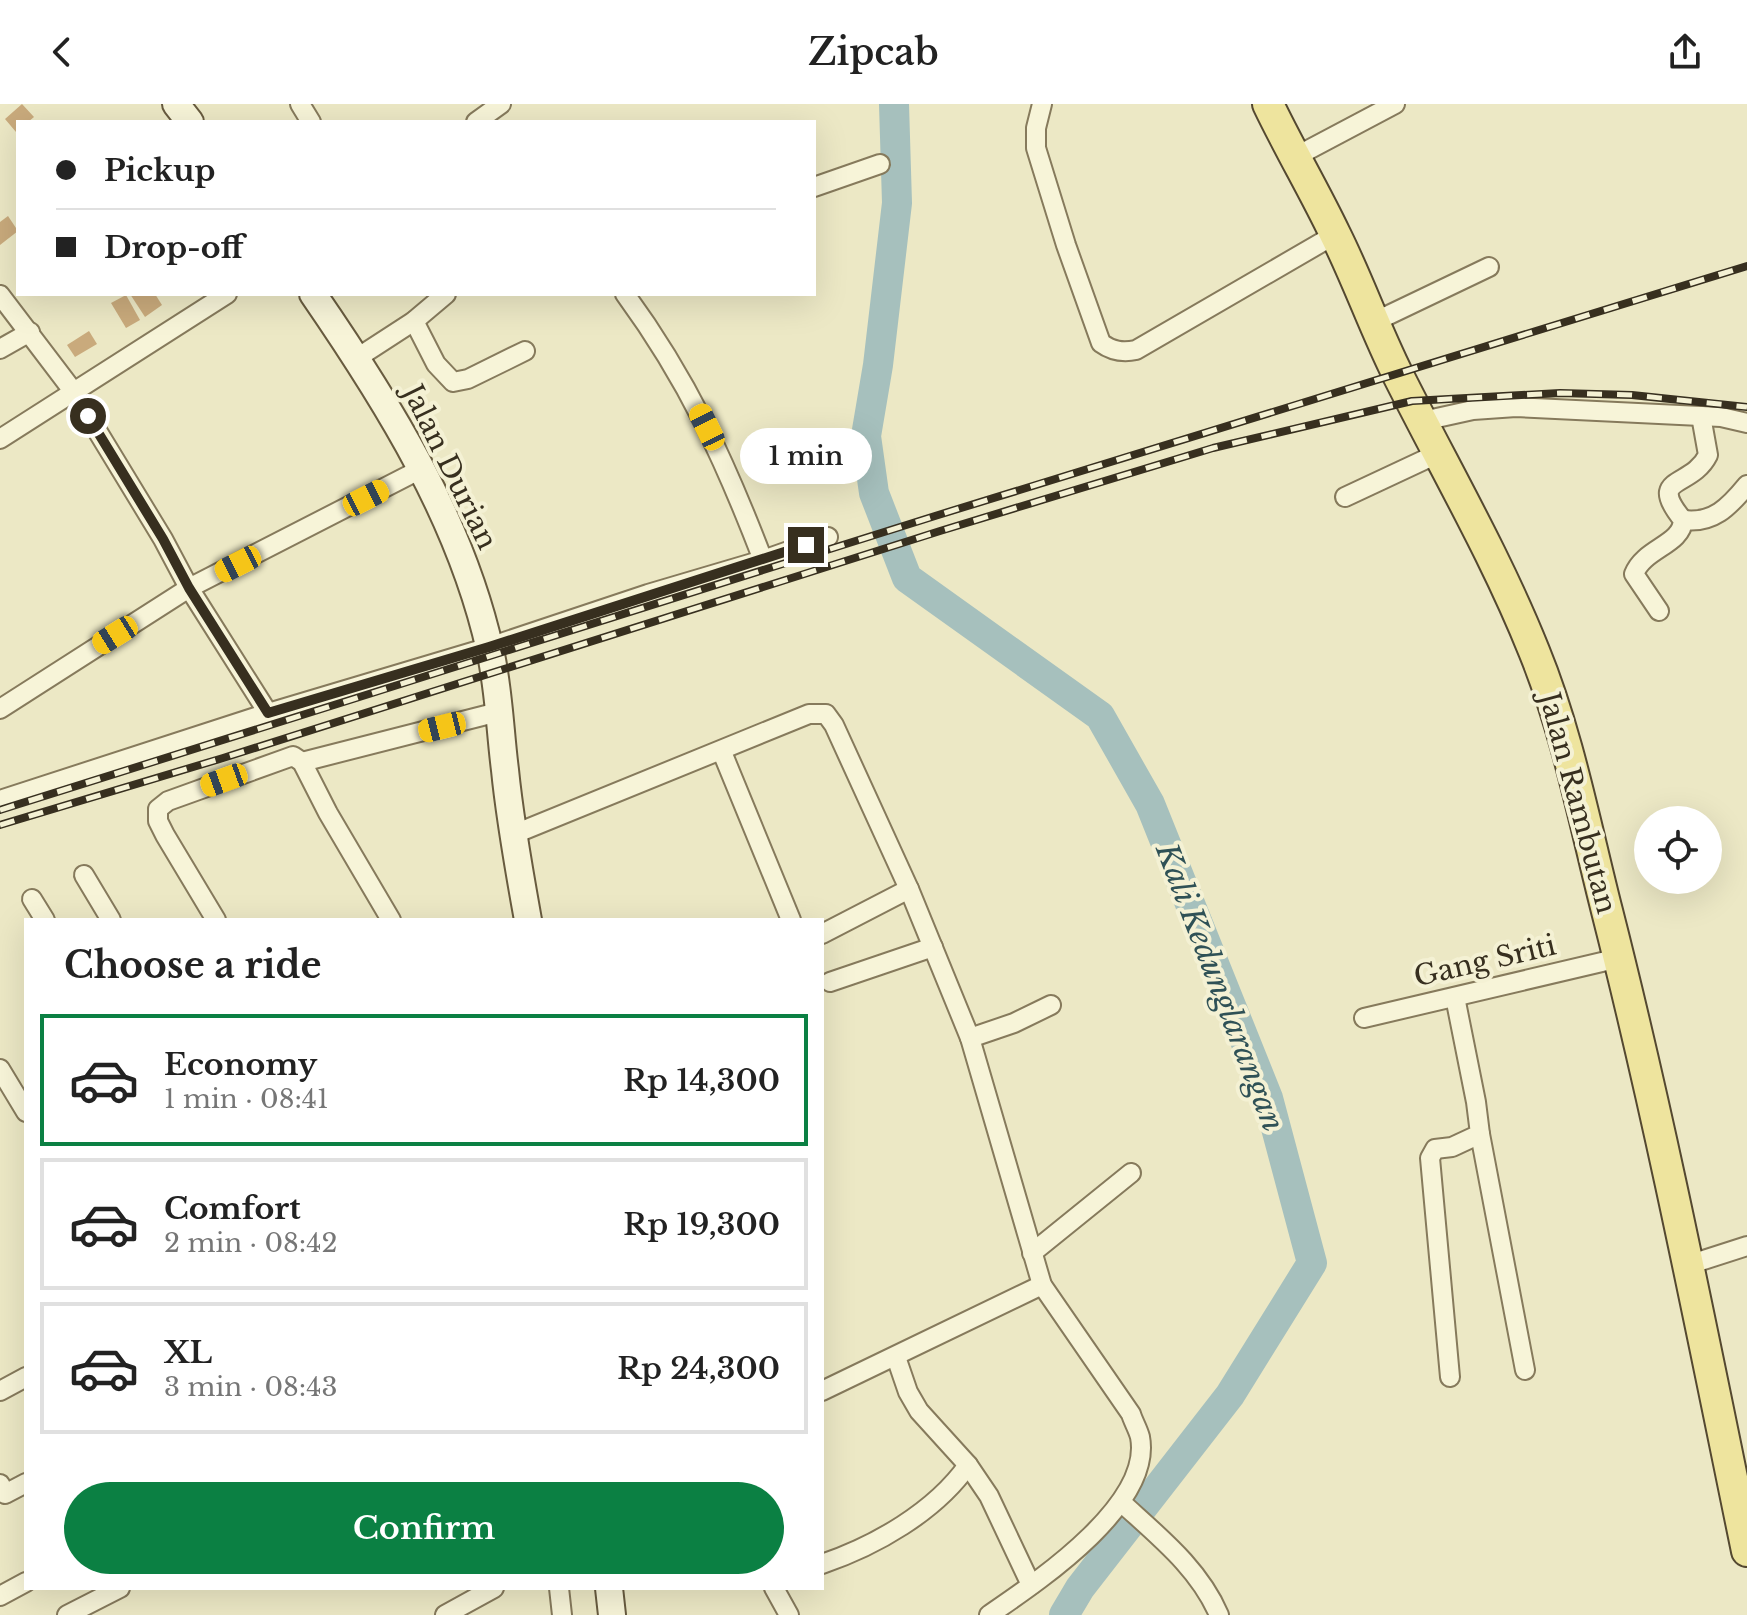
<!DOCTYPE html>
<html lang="en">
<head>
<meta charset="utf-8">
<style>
  :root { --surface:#fff; --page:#f6f6f6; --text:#222; --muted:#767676; --line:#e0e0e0; --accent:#0b8043 }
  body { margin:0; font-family:"Libre Baskerville",serif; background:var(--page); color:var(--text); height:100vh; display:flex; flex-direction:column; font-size:30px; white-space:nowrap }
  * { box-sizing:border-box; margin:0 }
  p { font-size:26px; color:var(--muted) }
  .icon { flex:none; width:44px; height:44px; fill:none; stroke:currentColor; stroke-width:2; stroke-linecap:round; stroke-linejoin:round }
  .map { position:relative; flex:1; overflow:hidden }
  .side { position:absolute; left:24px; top:814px; width:800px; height:672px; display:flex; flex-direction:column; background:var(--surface); border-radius:0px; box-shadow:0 8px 32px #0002 }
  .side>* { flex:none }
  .hud { position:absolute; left:16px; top:16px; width:800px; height:176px; border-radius:0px; box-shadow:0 8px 32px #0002; display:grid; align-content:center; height:176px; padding:0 40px; background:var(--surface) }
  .fabs { position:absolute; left:1634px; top:702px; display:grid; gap:16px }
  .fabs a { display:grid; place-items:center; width:88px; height:88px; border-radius:50%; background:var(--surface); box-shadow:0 8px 32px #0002; font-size:40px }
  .end { position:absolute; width:36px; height:36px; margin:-18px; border:10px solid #372f1f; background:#fff; box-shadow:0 0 0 4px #fff }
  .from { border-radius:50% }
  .bubble { position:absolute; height:56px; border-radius:28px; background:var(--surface); box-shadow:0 8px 32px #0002; font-size:26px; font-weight:600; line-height:56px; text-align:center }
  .car { position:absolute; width:24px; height:48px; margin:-24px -12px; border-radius:10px; box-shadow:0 0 6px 2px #0007; background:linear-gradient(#f5c518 24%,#345 0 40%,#f5c518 0 76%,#345 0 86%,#f5c518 0) }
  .hud b { display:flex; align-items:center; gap:28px; height:76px; font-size:30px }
  .hud b+b { border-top:2px solid var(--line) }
  .hud i { width:20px; height:20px; background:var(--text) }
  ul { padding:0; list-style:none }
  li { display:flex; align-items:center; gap:24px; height:132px; margin:0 16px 12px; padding:0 24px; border:4px solid var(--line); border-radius:0px }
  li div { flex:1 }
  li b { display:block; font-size:30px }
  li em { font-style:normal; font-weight:600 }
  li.current { border-color:var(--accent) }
  li>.icon { width:72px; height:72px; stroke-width:1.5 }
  h2 { padding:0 40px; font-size:36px; line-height:96px }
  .action { display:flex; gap:16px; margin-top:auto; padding:16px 40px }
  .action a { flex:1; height:92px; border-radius:48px; background:var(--accent); color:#fff; font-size:32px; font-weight:600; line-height:92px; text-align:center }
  header { display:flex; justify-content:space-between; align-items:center; height:104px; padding:0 40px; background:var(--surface); font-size:36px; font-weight:600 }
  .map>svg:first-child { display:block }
</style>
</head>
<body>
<header><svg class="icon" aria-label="back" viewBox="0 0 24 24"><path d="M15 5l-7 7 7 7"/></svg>Zipcab<svg class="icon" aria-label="share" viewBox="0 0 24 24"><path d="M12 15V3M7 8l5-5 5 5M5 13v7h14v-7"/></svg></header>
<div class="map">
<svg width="1747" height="1511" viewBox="0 0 1747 1511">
  <rect width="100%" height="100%" fill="#ece8c5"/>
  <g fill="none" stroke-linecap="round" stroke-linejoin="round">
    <!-- river -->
    <path stroke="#a6c0bd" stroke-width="30" d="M894 0 897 99 878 261 866 332 874 389 907 474 1100 612 1150 700 1268 994 1312 1159 1230 1291 1080 1484 1064 1511"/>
  </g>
  <!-- building -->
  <g fill="#c9aa7c">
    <path d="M22 0 34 13 28 18H18L16 28 5 15Z"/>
    <path d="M8 112 18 127 0 141V118Z"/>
    <path d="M130 190H155L162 201 145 213Z"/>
    <path d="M126 191 140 216 126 224 111 199Z"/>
    <path d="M89 227 97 240 75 253 67 241Z"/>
  </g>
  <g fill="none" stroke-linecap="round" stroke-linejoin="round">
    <defs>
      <g id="street">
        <path d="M300 0 311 18"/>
        <path d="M1042 0 1036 24V44L1066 141 1101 239C1112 247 1122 249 1136 246L1336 130"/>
        <path d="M476 18 501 0"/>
        <path d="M1293 54 1395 0"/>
        <path d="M814 83 880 60"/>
        <path d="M625 190C688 276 725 357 763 456"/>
        <path d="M0 191 73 287 163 435 189 484 268 609"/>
        <path d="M414 217 436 260 453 278 468 275 525 247"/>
        <path d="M1374 218 1489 163"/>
        <path d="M0 245 30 228"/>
        <path d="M357 254 414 217 446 190"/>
        <path d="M1423 317 1473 306 1516 303 1721 313 1747 319"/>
        <path d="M0 335 227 190"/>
        <path d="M1345 393 1439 349"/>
        <path d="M1683 416C1713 420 1729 403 1747 381"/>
        <path d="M1659 507 1634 470C1644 444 1682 441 1683 416 1646 371 1691 385 1708 351L1701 312"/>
        <path d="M0 605 189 484 421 365"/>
        <path d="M722 648 791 816"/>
        <path d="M302 658 498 608"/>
        <path d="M0 696 268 609 489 543 648 490 763 456 828 433"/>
        <path d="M512 731 809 610H826L834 621 909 785 970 934 1042 1181 1131 1310C1133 1317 1138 1325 1140 1333 1153 1401 1037 1478 989 1511"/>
        <path d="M84 771 111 816"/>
        <path d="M32 795 45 816"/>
        <path d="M216 816 165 731 158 717V705L168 697 293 652 302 658 328 709 391 816"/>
        <path d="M822 830 909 785"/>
        <path d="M830 878 933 843"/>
        <path d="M1364 914 1619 854"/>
        <path d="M970 934 1014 919 1051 901"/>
        <path d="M0 965 26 1008"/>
        <path d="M1480 1030 1525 1266"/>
        <path d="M1032 1149 1131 1069"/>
        <path d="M1688 1161 1747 1142"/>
        <path d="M896 1253 908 1288 919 1307 968 1361 989 1392 1031 1481"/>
        <path d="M1450 1273 1430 1054 1435 1045 1452 1043 1480 1030 1476 998 1455 893"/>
        <path d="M0 1287 26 1273"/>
        <path d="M822 1287 1042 1181"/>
        <path d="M0 1380 5 1390 26 1379"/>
        <path d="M1121 1398C1158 1432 1199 1464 1219 1511"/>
        <path d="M822 1460C875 1442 935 1408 968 1361"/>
        <path d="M559 1484 562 1511"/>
        <path d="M774 1484 789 1511"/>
        <path d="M0 1492 26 1478"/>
        <path d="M67 1511 120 1484"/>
        <path d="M445 1511 494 1484"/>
      </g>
      <g id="secondary">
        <path d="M176 0 190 18"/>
        <path d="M313 190C388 299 461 416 490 546 499 585 500 627 505 666 510 717 519 766 528 816"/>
        <path d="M609 1484 612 1511"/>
      </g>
      <path id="primary" d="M1268 0C1289 44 1314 86 1335 130 1358 176 1375 225 1398 271 1444 363 1496 452 1534 547 1568 630 1585 721 1607 807 1661 1019 1703 1233 1747 1447"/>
    </defs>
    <!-- street casing -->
    <use href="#street" stroke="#867a5c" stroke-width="22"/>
    <!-- secondary casing -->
    <use href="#secondary" stroke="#685b3f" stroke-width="30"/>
    <!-- primary casing -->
    <use href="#primary" stroke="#544830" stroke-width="34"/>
    <!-- street -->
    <use href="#street" stroke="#f7f4d8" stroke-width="18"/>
    <!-- secondary -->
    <use href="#secondary" stroke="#f7f4d8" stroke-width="26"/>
    <!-- primary -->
    <use href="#primary" stroke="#eee49e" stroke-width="30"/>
    <defs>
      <g id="rail">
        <path d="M0 706 935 412 1747 162"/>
        <path d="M0 721 223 654 940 427 1213 344 1412 297 1560 289 1632 291 1747 303"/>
      </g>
    </defs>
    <!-- rail casing -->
    <use href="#rail" stroke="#372f1f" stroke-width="8"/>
    <!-- rail -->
    <use href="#rail" stroke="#f4f1d4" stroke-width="5" stroke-dasharray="15" stroke-linecap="butt"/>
  </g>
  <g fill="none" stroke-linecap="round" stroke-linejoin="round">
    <!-- route -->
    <path stroke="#372f1f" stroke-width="10" d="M88 312 163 435 189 484 268 609 489 543 806 441"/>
  </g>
  <g text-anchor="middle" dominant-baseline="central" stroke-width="8" stroke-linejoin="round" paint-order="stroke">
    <!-- street labels -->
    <g font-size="28" fill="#372f1f" stroke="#f4f1d4">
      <text transform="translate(450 363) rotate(64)">Jalan Durian</text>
      <text transform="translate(1578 699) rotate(75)">Jalan Rambutan</text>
      <text transform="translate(1485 857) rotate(-13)">Gang Sriti</text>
    </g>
    <!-- water labels -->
    <g font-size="30" font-style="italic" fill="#2f5156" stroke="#f4f1d4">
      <text transform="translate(1220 883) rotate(69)">Kali Kedunglarangan</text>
    </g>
  </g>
</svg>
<div class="fabs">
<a><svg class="icon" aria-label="locate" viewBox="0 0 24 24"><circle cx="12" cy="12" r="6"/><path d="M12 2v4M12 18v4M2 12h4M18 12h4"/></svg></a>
</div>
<i class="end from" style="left:88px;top:312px"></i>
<i class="end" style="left:806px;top:441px"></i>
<div class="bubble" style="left:740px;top:324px;width:132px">1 min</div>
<i class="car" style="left:707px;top:323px;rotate:334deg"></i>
<i class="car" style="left:366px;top:394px;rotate:63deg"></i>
<i class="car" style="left:238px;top:460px;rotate:243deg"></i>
<i class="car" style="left:115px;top:531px;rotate:238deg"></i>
<i class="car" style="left:442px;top:623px;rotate:256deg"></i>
<i class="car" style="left:224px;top:676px;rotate:250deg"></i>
<div class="hud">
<b><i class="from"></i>Pickup</b>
<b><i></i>Drop-off</b>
</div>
<section class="side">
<h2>Choose a ride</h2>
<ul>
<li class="current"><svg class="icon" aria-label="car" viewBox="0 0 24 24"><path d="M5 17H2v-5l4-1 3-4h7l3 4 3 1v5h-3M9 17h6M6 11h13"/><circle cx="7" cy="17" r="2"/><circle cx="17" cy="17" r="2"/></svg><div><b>Economy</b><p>1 min · 08:41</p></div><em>Rp 14,300</em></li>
<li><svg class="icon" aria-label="car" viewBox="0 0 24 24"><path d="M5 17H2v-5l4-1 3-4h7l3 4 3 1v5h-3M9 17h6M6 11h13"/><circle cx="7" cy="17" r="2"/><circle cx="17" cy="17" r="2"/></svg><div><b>Comfort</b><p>2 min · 08:42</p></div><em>Rp 19,300</em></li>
<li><svg class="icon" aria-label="car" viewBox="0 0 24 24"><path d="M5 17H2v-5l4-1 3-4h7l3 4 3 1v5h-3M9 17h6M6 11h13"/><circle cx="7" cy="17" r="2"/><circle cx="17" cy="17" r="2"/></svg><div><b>XL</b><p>3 min · 08:43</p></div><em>Rp 24,300</em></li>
</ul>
<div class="action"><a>Confirm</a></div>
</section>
</div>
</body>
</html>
